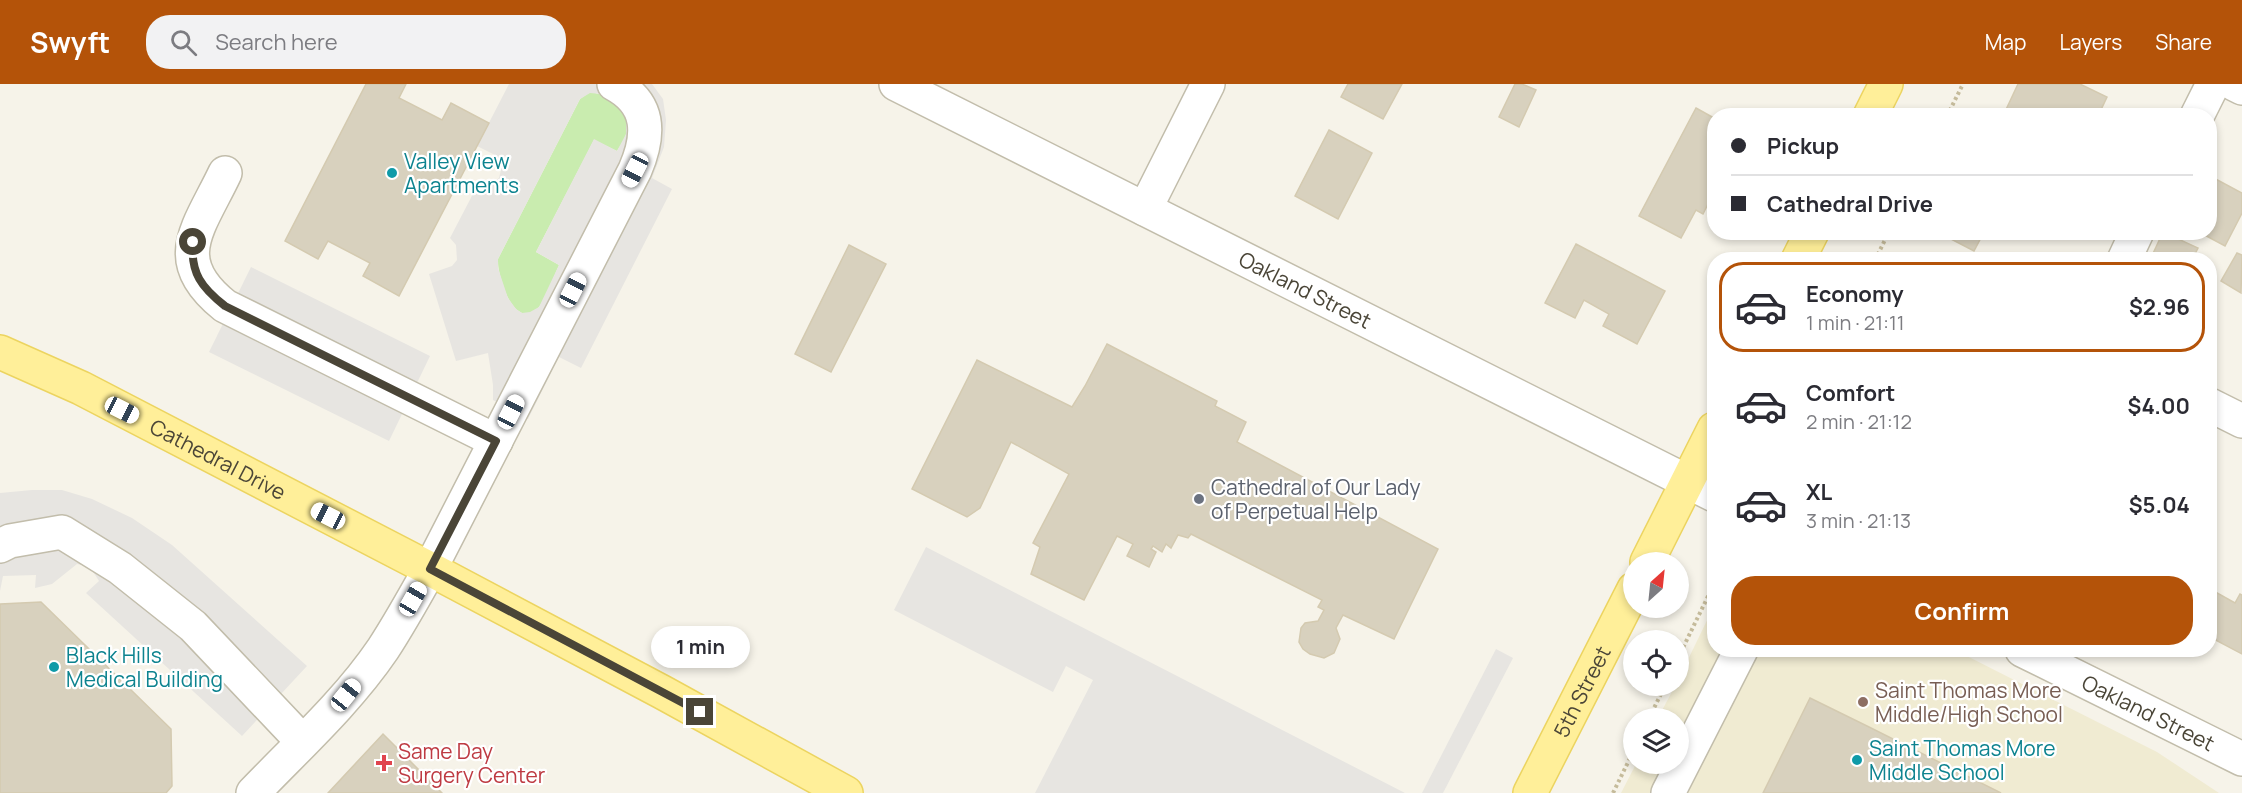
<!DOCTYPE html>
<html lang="en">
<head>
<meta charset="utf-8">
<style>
  :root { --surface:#fff; --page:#f2f2f3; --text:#2b2b33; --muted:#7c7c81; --line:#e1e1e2; --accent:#b45309 }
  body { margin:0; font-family:Manrope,sans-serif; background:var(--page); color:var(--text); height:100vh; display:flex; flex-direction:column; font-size:22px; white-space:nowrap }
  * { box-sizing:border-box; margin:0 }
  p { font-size:20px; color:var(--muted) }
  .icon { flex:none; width:33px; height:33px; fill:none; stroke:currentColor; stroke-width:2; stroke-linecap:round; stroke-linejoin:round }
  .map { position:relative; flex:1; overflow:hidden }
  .drawer { position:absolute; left:1707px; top:168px; width:510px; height:405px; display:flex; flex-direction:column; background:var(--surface); border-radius:24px; box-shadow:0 3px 9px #0003 }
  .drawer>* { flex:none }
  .hud { position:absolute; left:1707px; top:24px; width:510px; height:132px; border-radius:24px; box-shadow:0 3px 9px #0003; display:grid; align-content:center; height:132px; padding:0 24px; background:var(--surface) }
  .needle { width:39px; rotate:27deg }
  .fabs { position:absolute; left:1623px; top:468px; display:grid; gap:12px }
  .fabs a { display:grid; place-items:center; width:66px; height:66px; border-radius:50%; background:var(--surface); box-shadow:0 3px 9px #0003; font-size:30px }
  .end { position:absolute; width:27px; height:27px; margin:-14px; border:8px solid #4a4537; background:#fff; box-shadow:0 0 0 3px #fff }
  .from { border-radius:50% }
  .bubble { position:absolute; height:42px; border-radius:21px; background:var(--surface); box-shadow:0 3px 9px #0003; font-size:20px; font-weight:700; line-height:42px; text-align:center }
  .car { position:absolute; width:18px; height:36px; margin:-18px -9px; border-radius:8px; box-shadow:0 0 4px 2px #0007; background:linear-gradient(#fff 24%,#345 0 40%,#fff 0 76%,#345 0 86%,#fff 0) }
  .hud b { display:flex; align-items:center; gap:21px; height:57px; font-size:22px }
  .hud b+b { border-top:2px solid var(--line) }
  .hud i { width:15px; height:15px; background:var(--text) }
  ul { padding:10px 0 0; list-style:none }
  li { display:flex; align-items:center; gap:18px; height:90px; margin:0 12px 9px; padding:0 12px; border:3px solid transparent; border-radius:24px }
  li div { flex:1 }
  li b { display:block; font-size:22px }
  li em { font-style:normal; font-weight:700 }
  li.current { border-color:var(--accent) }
  li>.icon { width:54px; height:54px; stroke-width:1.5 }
  .cta { display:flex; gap:12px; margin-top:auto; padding:12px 24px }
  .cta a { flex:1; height:69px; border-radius:24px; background:var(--accent); color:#fff; font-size:24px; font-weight:700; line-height:69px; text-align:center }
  header { display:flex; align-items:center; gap:36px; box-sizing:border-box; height:84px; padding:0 30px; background:var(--accent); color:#fff }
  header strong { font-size:28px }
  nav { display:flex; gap:33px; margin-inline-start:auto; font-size:21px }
  .search { width:420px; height:54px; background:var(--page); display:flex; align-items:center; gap:15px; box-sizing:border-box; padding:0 21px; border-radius:24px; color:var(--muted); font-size:22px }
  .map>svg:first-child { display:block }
</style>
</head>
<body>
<header>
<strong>Swyft</strong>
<div class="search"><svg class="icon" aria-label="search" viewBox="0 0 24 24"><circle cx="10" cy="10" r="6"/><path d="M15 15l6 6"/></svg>Search here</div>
<nav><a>Map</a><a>Layers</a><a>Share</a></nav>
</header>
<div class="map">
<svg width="2242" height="709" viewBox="0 0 2242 709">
  <rect width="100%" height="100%" fill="#f6f3e9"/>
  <!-- education -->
  <path fill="#f0ebd2" d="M1714 522V566H1955L2157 668 2219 709H1621L1636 680H1678V634H1658L1675 602H1678L1679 594Z"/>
  <!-- green -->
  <path fill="#c9ecaf" d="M590 8C611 11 633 26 626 50 625 56 620 62 617 67L594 56 536 168 559 181C555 190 545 216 539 223 514 249 497 192 498 175L580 15Z"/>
  <!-- parking -->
  <g fill="#e7e5e1" fill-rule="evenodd">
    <path d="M509 0H652L663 15 666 36 664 63 652 94 672 105 581 284 559 273 528 335 493 316V301L488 269 456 277 429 190 452 182 457 176 456 161 450 154 475 106 493 99 499 94 501 86 499 77 493 70 477 62ZM590 9 601 10 613 15 622 24 626 34V50L617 67 594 55 536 168 559 181 539 223 530 228 522 229 516 225 508 214 498 184V175L580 15Z"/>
    <path d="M251 183 430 272 389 357 209 268Z"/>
    <path d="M32 406H62L92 415 132 434 172 461 307 582 242 652 86 509 99 497 90 483 77 480 52 500 35 504 36 491 3 492 0 507V409Z"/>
    <path d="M926 463 1405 709H1035L1093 596 1066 582 1053 608 894 526Z"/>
    <path d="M1496 565 1513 574 1443 709H1422Z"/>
  </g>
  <!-- building -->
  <g fill="#d8d1be" stroke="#d4cab0" stroke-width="1.5">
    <path d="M366 0H406L399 14 442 36 451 19 489 39 399 212 363 192 370 179 328 157 318 175 285 157Z"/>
    <path d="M1348 0H1402L1383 35 1341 13Z"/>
    <path d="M1515 0H1522L1536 6 1519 43 1499 33Z"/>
    <path d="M2018 0H2080L2107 13 2098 32H2044L2034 27 2032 32H2003Z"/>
    <path d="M1696 24 1714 34V108L1703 130 1696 126 1681 154 1639 132Z"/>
    <path d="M1329 46 1372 69 1338 135 1295 112Z"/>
    <path d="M2210 92 2242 109V129L2225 162 2199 148H2210Z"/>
    <path d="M1947 148H1984L1974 167 1945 152Z"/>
    <path d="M2163 148 2198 164 2192 176H2150Z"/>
    <path d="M1576 160 1665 207 1637 260 1603 242 1609 230 1584 216 1575 234 1545 219Z"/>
    <path d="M849 161 886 180 831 288 795 270Z"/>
    <path d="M2237 169 2242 171 2241 209 2221 197Z"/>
    <path d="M1107 260 1217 317 1215 322 1246 338 1237 358 1438 465 1394 555 1343 531 1336 544 1340 555 1334 569 1324 574 1310 570 1303 565 1299 558 1301 544 1305 539 1318 537 1324 526 1318 523 1322 516 1191 450 1188 454 1178 451 1171 464 1166 460 1162 468 1153 462 1151 465 1156 468 1149 483 1127 472 1133 460 1117 452 1084 516 1031 490 1040 463 1033 459 1069 390 1011 358 980 424 967 433 912 405 977 276 1072 323 1085 302Z"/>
    <path d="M2210 505 2235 519 2240 510 2242 511V570L2210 553Z"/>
    <path d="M41 518 171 645 172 702 166 709H0V520Z"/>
    <path d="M1810 614 1867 642 2001 709H1763Z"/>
    <path d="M383 650 442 709H328Z"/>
  </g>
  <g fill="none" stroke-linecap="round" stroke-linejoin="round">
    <defs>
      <g id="minor">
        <path id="s1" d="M896 0 1714 411"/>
        <path d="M2234 0 2242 4"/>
        <path d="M2197 32 2213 0"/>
        <path d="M225 89C199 144 167 176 225 222L496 357"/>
        <path d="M1145 125 1208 0"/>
        <path d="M2124 176 2137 148"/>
        <path d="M2210 321 2242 337"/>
        <path d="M0 462 10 457 62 448 120 484 193 542 302 657"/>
        <path id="s2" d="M2022 566 2242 675"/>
        <path d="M253 709C297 663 347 618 383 565 400 539 415 512 430 485L635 86C650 51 651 20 614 0"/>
        <path d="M1668 709 1741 566"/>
      </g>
      <g id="major">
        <path d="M1870 32 1886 0"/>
        <path d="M1798 176 1812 148"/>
        <path id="s3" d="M0 268 81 304 430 485 662 608 846 709"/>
        <path d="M1647 478 1714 345"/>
        <path id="s4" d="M1530 709 1634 505"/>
      </g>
    </defs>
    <!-- minor casing -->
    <use href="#minor" stroke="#c2bdab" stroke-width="36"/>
    <!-- major casing -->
    <use href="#major" stroke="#ecd460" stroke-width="36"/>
    <!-- path -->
    <g stroke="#c5bb9b" stroke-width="4" stroke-dasharray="3 3" stroke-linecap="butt">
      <path d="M1947 32 1963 0"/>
      <path d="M1875 176 1889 148"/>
      <path d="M1678 574 1714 500"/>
      <path d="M1649 634 1665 602"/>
      <path d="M1613 709 1634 666"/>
    </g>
    <!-- minor -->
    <use href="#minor" stroke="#fff" stroke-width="33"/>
    <!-- major -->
    <use href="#major" stroke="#ffef99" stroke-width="33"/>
  </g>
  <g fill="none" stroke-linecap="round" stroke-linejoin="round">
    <!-- route -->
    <path stroke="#4a4537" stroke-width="8" d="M193 158C190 189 202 204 225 222L496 357 430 485 700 628"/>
  </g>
  <!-- markers -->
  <g fill="#0f9aa8" stroke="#fff" stroke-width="2">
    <circle cx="392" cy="89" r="6"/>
    <circle cx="54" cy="583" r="6"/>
    <circle cx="1857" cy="676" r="6"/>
  </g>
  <circle fill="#6b7280" stroke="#fff" stroke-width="2" cx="1199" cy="415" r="6"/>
  <circle fill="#8d6e63" stroke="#fff" stroke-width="2" cx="1863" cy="618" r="6"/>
  <path fill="#e0444e" stroke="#fff" stroke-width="2" d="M381 670h6v6h6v6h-6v6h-6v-6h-6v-6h6z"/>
  <g text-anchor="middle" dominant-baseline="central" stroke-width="4.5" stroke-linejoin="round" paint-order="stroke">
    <!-- culture labels -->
    <g font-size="21" fill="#0d838f" stroke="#fff" text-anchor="start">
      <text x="404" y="77">Valley View<tspan x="404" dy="24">Apartments</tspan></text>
      <text x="66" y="571">Black Hills<tspan x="66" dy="24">Medical Building</tspan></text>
      <text x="1869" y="664">Saint Thomas More<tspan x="1869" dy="24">Middle School</tspan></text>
    </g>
    <!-- street labels -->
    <g font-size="21" fill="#4a4537" stroke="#fff">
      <text stroke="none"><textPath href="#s1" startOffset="458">Oakland Street</textPath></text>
      <text stroke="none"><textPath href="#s3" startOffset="243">Cathedral Drive</textPath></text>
      <text stroke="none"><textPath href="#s4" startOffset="114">5th Street</textPath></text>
      <text stroke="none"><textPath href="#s2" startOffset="141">Oakland Street</textPath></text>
    </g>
    <!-- worship labels -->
    <g font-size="21" fill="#5b616d" stroke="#fff" text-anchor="start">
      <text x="1211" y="403">Cathedral of Our Lady<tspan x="1211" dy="24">of Perpetual Help</tspan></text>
    </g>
    <!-- education labels -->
    <g font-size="21" fill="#785e54" stroke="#fff" text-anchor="start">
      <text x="1875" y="606">Saint Thomas More<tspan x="1875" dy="24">Middle/High School</tspan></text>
    </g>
    <!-- health labels -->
    <g font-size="21" fill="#be3a42" stroke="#fff" text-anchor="start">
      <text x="398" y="667">Same Day<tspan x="398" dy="24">Surgery Center</tspan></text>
    </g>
  </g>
</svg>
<div class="fabs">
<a><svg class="needle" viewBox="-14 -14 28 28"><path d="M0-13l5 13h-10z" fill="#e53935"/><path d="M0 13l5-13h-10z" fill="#7c7c81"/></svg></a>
<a><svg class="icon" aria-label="locate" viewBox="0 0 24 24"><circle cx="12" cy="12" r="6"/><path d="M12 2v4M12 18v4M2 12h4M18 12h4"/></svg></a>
<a><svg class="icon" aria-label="layers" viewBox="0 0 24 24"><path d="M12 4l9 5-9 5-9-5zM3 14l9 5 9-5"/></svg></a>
</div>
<i class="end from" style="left:193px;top:158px"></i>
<i class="end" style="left:700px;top:628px"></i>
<div class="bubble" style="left:651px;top:542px;width:99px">1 min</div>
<i class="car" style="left:635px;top:86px;rotate:207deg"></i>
<i class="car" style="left:573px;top:206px;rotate:27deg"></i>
<i class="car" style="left:122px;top:326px;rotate:117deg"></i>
<i class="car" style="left:511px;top:328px;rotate:27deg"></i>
<i class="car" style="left:328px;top:432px;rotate:297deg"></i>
<i class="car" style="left:413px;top:515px;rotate:30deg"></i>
<i class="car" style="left:346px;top:611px;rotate:39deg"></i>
<div class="hud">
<b><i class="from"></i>Pickup</b>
<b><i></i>Cathedral Drive</b>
</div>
<section class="drawer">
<ul>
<li class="current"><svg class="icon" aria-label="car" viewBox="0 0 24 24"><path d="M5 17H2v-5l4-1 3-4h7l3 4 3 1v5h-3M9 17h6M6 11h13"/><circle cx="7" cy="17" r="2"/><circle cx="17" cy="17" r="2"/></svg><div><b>Economy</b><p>1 min · 21:11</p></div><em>$2.96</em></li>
<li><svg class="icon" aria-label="car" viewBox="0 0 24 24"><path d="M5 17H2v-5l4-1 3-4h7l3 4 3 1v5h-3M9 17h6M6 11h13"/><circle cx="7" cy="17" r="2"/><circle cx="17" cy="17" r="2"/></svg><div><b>Comfort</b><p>2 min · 21:12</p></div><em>$4.00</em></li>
<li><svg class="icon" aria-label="car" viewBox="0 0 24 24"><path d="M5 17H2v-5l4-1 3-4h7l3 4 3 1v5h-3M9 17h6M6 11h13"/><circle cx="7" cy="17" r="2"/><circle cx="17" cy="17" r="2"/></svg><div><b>XL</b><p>3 min · 21:13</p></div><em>$5.04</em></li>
</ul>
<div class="cta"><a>Confirm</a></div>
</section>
</div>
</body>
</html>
